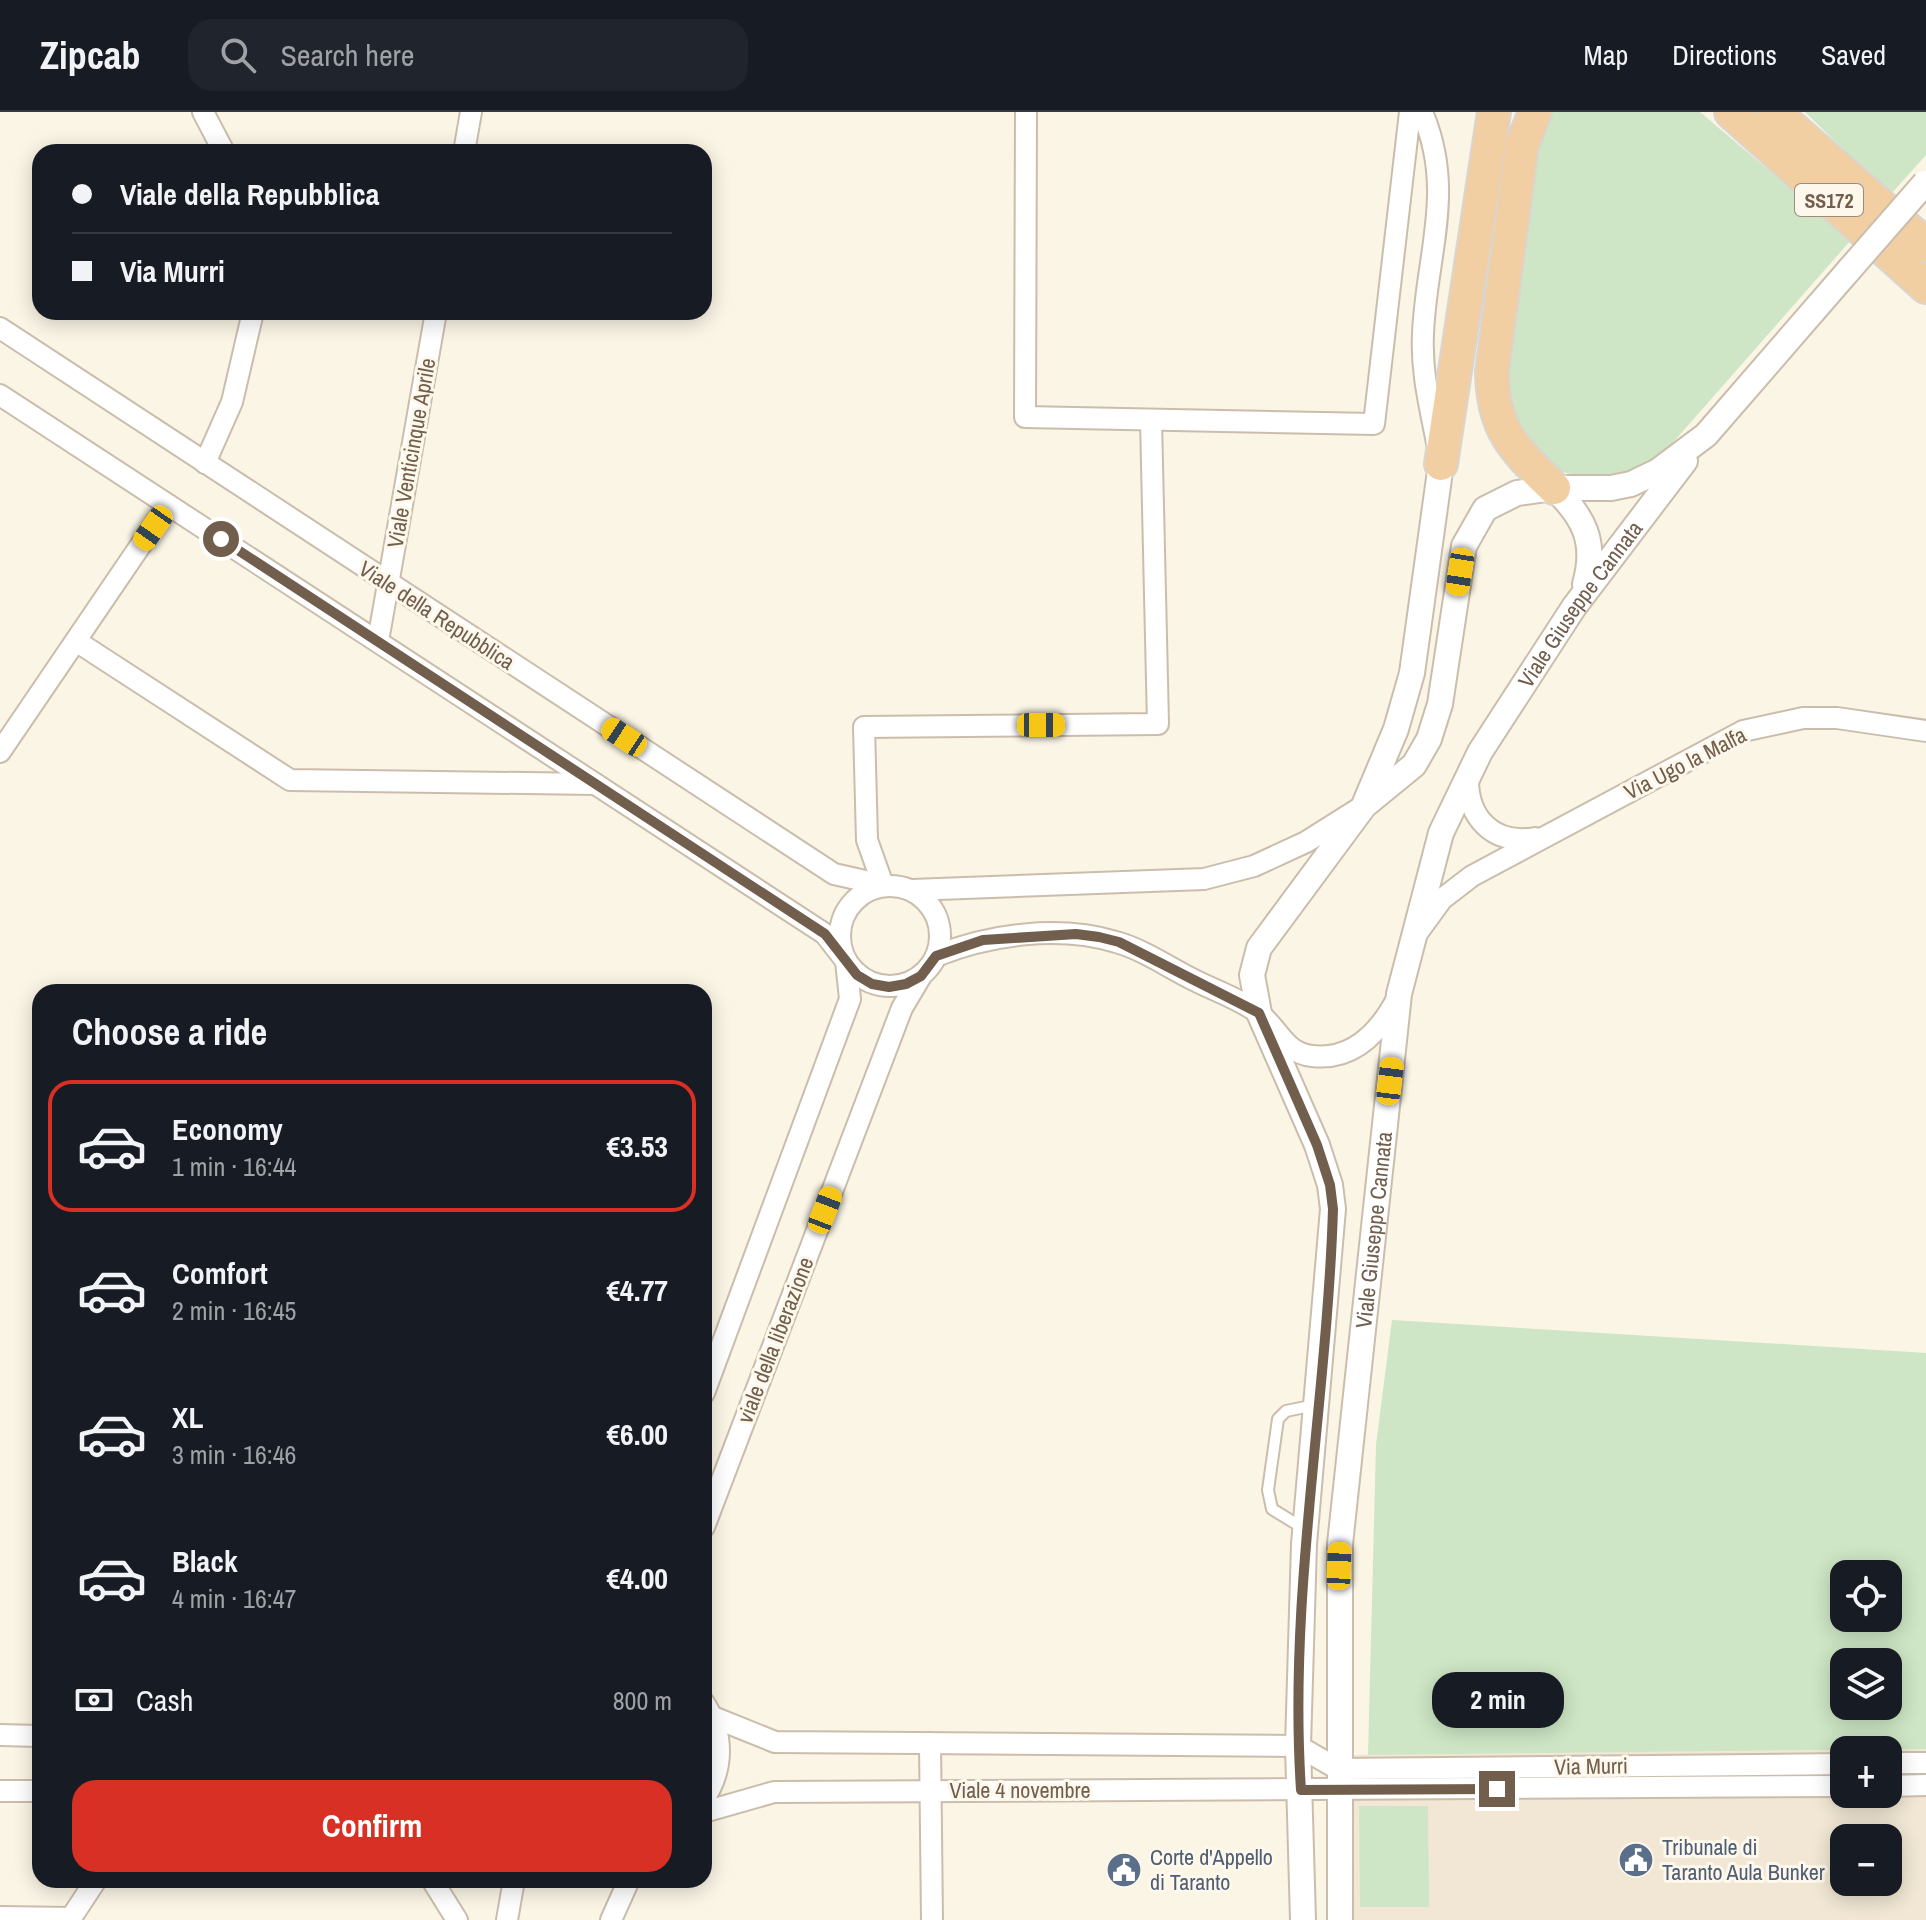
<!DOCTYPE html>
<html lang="en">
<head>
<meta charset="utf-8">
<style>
  :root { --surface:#171b24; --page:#20242c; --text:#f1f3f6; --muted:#9ea1a6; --line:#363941; --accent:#d93025 }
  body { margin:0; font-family:"Archivo Narrow",sans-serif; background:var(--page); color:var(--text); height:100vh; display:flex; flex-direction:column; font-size:30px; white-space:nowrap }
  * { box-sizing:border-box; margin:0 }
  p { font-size:26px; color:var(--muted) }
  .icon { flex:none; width:44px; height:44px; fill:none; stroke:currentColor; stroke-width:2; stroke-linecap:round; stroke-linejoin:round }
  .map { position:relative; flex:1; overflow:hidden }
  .side { position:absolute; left:32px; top:872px; width:680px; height:904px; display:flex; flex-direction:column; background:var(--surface); border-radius:24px; box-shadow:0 4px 20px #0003 }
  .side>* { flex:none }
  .top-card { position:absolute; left:32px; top:32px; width:680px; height:176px; border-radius:24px; box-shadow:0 4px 20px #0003; display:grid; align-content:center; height:176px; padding:0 40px; background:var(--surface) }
  .controls { position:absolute; left:1830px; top:1448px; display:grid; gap:16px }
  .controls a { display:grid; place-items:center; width:72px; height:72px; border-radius:16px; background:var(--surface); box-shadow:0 4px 20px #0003; font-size:40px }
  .end { position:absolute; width:36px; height:36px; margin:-18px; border:10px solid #715e4d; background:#fff; box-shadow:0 0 0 4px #fff }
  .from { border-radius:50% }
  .bubble { position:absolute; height:56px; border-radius:24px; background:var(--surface); box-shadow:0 4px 20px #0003; font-size:26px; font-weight:800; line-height:56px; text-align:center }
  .car { position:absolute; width:24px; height:48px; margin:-24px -12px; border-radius:10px; box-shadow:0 0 6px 2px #0007; background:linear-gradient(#f5c518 24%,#345 0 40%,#f5c518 0 76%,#345 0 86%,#f5c518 0) }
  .top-card b { display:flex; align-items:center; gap:28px; height:76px; font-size:30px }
  .top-card b+b { border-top:2px solid var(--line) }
  .top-card i { width:20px; height:20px; background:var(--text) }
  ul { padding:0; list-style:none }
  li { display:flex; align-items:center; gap:24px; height:132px; margin:0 16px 12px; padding:0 24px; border:4px solid transparent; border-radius:24px }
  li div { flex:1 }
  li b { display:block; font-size:30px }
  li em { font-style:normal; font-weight:800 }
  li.active { border-color:var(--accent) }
  li>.icon { width:72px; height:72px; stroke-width:1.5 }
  h2 { padding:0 40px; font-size:36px; line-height:96px }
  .pay { display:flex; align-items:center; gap:20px; height:88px; padding:0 40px; font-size:30px }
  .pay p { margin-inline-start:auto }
  .button { display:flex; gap:16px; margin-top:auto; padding:16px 40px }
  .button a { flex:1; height:92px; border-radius:24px; background:var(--accent); color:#fff; font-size:32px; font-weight:800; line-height:92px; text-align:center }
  header { display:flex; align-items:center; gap:48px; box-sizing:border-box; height:112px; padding:0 40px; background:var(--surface); border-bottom:2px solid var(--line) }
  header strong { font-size:38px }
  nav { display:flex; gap:44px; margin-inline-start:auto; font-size:28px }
  .search { width:560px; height:72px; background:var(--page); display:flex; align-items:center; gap:20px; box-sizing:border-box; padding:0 28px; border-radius:24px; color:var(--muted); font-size:30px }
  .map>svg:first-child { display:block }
</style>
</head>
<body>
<header>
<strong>Zipcab</strong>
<div class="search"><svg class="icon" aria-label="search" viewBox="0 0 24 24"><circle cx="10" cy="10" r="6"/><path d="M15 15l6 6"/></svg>Search here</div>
<nav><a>Map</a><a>Directions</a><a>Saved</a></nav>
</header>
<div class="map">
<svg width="1926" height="1808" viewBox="0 0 1926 1808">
  <rect width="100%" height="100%" fill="#faf5e5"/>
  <!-- residential -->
  <path fill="#f1e7d4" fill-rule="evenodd" d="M1926 1637V1808H1352L1349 1643ZM1844 1638H1888V1682H1844ZM1844 1726H1888V1770H1844Z"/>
  <!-- green -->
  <g fill="#cee6c5" fill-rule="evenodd">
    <path d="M1543 0H1700L1851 128 1669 335 1630 361 1587 367 1543 354 1504 295 1503 276Z"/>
    <path d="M1805 0H1926V43L1890 83Z"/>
    <path d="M1392 1208 1926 1241V1637L1368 1643 1376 1333ZM1888 1462V1506H1844V1462ZM1888 1550V1594H1844V1550Z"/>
    <path d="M1359 1694H1428L1429 1795H1360Z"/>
  </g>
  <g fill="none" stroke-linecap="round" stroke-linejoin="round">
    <defs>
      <path id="service" d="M1303 1416 1272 1397 1268 1378 1278 1307 1286 1299 1315 1293"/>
      <g id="minor">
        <path d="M203 0 224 40"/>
        <path d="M1026 0 1025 305 1374 312 1410 0"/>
        <path d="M1422 0C1456 79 1426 143 1423 222 1421 260 1430 294 1437 331"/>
        <path d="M464 40 471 0"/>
        <path d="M0 216 834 762 883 773"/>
        <path d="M0 283 825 822 846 849 850 887 704 1281"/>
        <path d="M205 351 232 290 253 200"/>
        <path d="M76 529 290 668 595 672"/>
        <path d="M378 529 436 200"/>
        <path d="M0 640 168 393"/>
        <path d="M1468 665C1467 706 1493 733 1535 726"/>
        <path d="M883 773 867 728 864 615 1158 612 1151 308"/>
        <circle cx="890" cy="824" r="50"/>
        <path d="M912 778 1204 767 1254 754 1306 730 1360 696"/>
        <path d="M1418 820 1442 787 1472 764 1743 619 1803 606H1837L1926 619"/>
        <path d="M936 844C990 822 1059 813 1116 830 1142 837 1168 855 1192 867 1213 878 1238 886 1257 900 1278 914 1283 941 1312 944 1354 949 1380 919 1397 887"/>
        <path d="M704 1415 902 896 921 864"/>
        <path d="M704 1591C724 1622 724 1656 704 1687"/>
        <path d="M713 1605 775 1630 1298 1634 1338 1657 1844 1652"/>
        <path d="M0 1623 40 1624"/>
        <path d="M930 1631 932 1808"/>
        <path d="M1888 1651H1926"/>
        <path d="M1888 1674 1926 1673"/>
        <path d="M0 1679H40"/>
        <path d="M704 1700 774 1680 1844 1674"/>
        <path d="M432 1768 457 1808"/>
        <path d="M0 1805 71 1806 96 1768"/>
        <path d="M507 1808 514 1768"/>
        <path d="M611 1808 629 1768"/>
      </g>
      <g id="tertiary">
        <path d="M1554 376C1584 405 1597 430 1585 472"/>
        <path d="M1365 691 1396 617 1412 561 1441 352"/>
        <path d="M1303 1808 1298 1634 1304 1432 1333 1097 1330 1073 1317 1033 1259 901 1252 863 1259 836 1364 694 1414 653 1429 627 1440 592 1464 434 1485 397 1517 381 1554 376H1611L1631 372 1658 359 1706 323 1849 158"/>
        <path id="s1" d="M1340 1808V1432L1399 882 1441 721 1480 640 1574 495 1685 349"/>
      </g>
      <g id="trunk">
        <path d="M1535 0 1522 33 1492 260C1493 319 1514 337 1554 376"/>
        <path d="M1731 0 1926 175"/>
        <path d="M1774 0 1926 133"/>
        <path d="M1441 352 1494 0"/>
      </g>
    </defs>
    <!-- service casing -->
    <use href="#service" stroke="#cbbdac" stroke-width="14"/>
    <!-- minor casing -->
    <use href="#minor" stroke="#cbbdac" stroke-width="24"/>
    <!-- tertiary casing -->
    <use href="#tertiary" stroke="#cbbdac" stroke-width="28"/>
    <!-- trunk casing -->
    <use href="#trunk" stroke="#dad5d1" stroke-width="36"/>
    <!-- service -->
    <use href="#service" stroke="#fff" stroke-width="10"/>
    <!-- minor -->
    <use href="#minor" stroke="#fff" stroke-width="20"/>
    <!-- tertiary -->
    <use href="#tertiary" stroke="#fff" stroke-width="24"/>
    <!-- trunk -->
    <use href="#trunk" stroke="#f1cfa2" stroke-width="32"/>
    <defs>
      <path id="tertiary-bridge" d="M1849 158 1925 71"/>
    </defs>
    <!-- tertiary-bridge casing -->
    <use href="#tertiary-bridge" stroke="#cbbdac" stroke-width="28" stroke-linecap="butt"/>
    <!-- tertiary-bridge -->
    <use href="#tertiary-bridge" stroke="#fff" stroke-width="24"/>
  </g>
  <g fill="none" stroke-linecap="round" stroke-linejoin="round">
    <!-- route -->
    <path stroke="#715e4d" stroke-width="10" d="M221 427 825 822 857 863 872 872 889 875 906 872 921 864 936 844 983 828 1076 822 1099 825 1119 830 1259 901 1317 1033 1330 1073 1333 1097C1327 1291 1288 1483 1301 1678L1497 1677"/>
  </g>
  <!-- icons -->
  <defs>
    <symbol id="civic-disc" viewBox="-11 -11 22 22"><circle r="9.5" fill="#5c6f8a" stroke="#fdf8eb"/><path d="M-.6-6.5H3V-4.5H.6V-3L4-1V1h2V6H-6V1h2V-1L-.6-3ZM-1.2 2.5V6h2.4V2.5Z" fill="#fff"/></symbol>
  </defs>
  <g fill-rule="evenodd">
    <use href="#civic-disc" x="1616" y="1728" width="40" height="40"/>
    <use href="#civic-disc" x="1104" y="1738" width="40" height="40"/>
  </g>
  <g text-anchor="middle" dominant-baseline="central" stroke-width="6" stroke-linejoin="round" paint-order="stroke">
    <!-- shield labels -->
    <rect fill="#fdf8eb" stroke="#9b8c7c" stroke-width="2" x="1795" y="72" width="68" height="32" rx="6"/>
    <g font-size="20" font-weight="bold" fill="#715e4d">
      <text x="1829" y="88">SS172</text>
    </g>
    <!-- street labels -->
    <g font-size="22" fill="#715e4d" stroke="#fdf8eb">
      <text transform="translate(411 341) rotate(-80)">Viale Venticinque Aprile</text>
      <text stroke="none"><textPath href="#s1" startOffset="1364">Viale Giuseppe Cannata</textPath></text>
      <text transform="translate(437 503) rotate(33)">Viale della Repubblica</text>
      <text transform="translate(1685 651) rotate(-27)">Via Ugo la Malfa</text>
      <text stroke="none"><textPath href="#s1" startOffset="692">Viale Giuseppe Cannata</textPath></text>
      <text transform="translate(775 1228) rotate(-69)">viale della liberazione</text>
      <text transform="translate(1591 1654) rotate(-1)">Via Murri</text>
      <text x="1020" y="1678">Viale 4 novembre</text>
    </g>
    <!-- service labels -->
    <g font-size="22" fill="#4e5e75" stroke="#fdf8eb" text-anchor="start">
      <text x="1662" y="1735">Tribunale di<tspan x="1662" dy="25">Taranto Aula Bunker</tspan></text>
      <text x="1150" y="1745">Corte d'Appello<tspan x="1150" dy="25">di Taranto</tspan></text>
    </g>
  </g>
</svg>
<div class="controls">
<a><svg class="icon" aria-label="locate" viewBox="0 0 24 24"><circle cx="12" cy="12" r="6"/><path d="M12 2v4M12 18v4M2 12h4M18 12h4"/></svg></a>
<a><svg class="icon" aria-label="layers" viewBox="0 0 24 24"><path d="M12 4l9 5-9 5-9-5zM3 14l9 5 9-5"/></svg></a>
<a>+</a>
<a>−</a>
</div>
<i class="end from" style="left:221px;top:427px"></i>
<i class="end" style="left:1497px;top:1677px"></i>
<div class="bubble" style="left:1432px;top:1560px;width:132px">2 min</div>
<i class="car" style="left:153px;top:416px;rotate:215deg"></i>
<i class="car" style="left:1460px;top:460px;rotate:189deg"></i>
<i class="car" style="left:1041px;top:613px;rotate:90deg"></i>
<i class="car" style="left:624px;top:625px;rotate:303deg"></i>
<i class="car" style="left:1390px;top:969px;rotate:7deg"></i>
<i class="car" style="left:825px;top:1098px;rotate:21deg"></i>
<i class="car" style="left:1339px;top:1454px;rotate:2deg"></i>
<div class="top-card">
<b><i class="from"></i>Viale della Repubblica</b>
<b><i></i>Via Murri</b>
</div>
<section class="side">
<h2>Choose a ride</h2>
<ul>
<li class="active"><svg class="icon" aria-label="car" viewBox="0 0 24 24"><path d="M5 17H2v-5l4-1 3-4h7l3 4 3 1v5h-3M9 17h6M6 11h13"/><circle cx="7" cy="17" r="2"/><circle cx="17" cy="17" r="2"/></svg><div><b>Economy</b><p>1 min · 16:44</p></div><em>€3.53</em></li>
<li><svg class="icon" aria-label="car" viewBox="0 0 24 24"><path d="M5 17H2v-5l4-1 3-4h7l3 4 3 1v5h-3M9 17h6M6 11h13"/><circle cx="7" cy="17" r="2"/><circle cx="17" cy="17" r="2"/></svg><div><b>Comfort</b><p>2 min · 16:45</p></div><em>€4.77</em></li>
<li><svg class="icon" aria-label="car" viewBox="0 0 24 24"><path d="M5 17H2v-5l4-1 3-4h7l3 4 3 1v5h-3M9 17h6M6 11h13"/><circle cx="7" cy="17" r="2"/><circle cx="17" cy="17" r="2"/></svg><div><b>XL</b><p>3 min · 16:46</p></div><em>€6.00</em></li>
<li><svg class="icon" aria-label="car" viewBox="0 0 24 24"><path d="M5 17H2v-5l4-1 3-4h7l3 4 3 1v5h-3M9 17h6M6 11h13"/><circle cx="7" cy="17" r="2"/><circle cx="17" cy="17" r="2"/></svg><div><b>Black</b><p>4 min · 16:47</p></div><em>€4.00</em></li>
</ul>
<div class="pay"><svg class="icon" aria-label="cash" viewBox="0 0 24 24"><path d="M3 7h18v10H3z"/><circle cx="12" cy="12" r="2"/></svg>Cash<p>800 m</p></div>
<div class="button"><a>Confirm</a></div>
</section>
</div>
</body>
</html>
